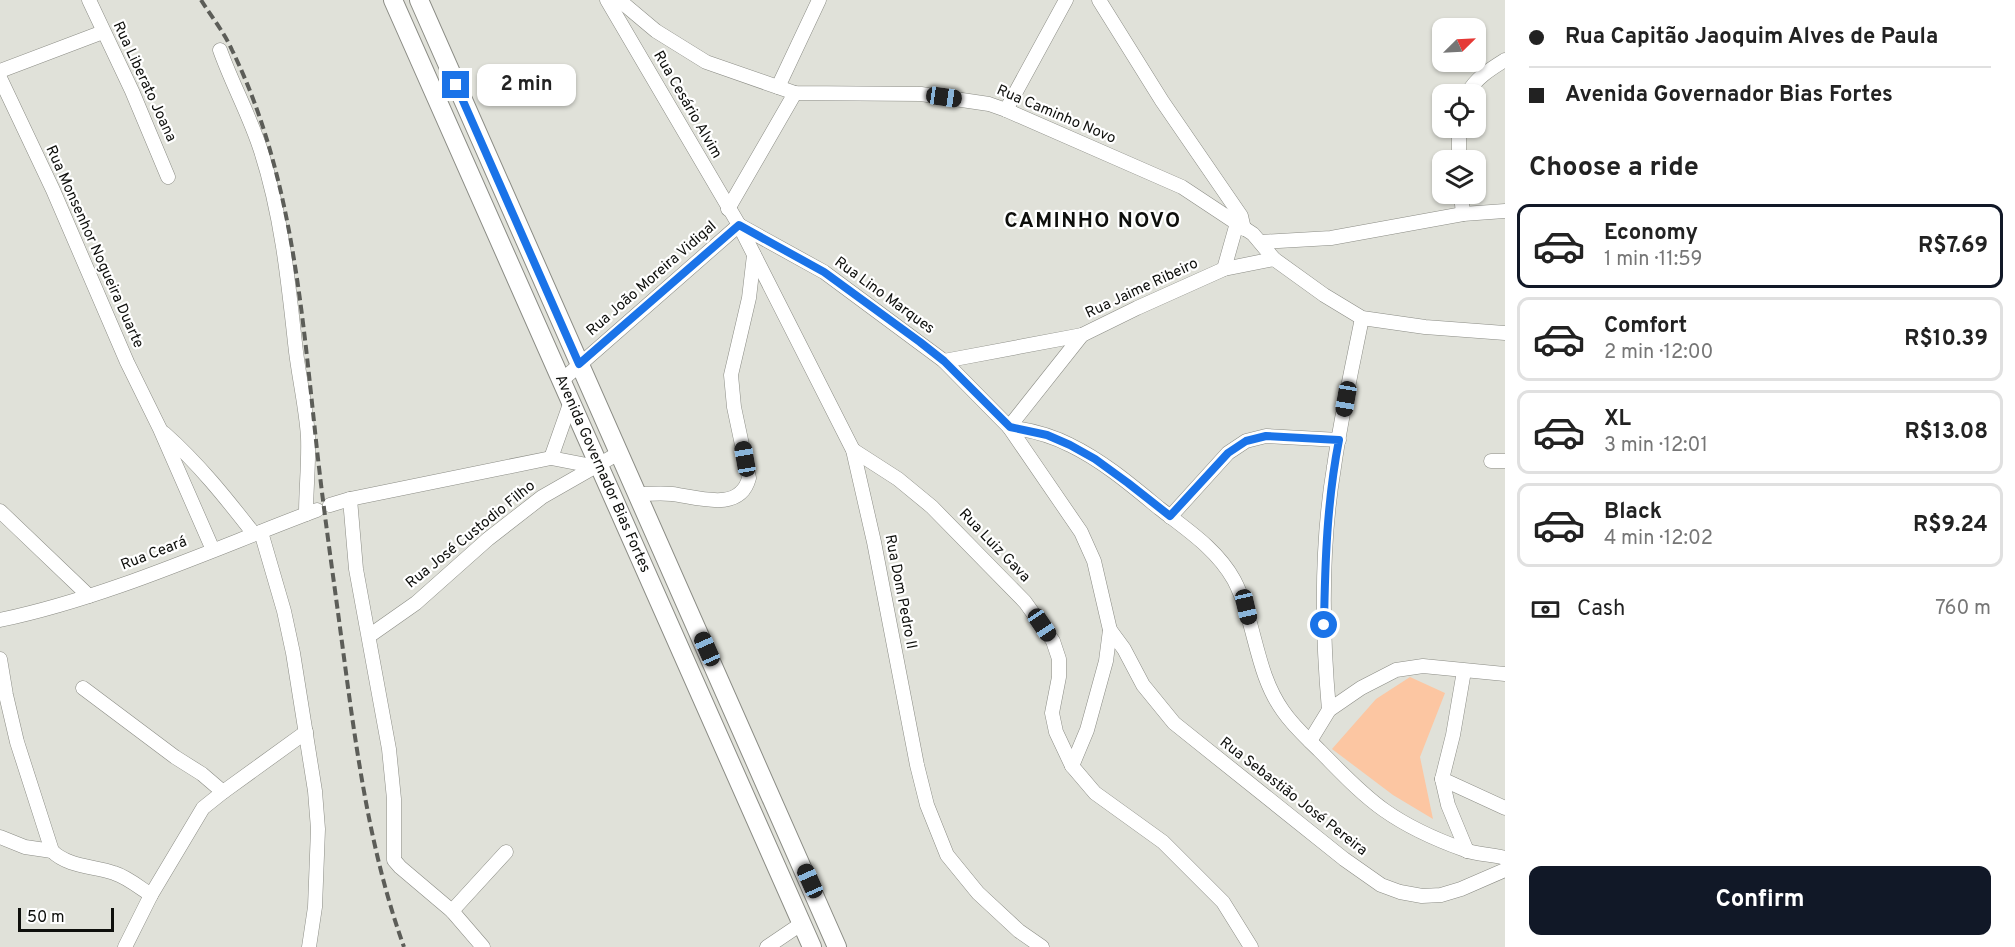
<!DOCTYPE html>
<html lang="en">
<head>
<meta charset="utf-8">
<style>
  :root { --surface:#fff; --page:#f2f2f2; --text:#222; --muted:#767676; --line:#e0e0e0; --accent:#111827 }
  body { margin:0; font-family:Overpass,sans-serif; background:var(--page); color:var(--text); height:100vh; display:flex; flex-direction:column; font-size:22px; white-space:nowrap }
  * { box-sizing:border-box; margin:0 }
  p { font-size:20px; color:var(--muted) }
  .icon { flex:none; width:33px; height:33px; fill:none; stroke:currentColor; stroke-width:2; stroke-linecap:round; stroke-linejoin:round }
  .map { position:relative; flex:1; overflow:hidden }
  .panel { display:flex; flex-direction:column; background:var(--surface); width:510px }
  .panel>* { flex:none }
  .banner { display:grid; align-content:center; height:132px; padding:0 24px; background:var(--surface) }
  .needle { width:39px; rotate:66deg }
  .buttons { position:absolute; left:1432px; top:18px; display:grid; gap:12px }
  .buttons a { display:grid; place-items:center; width:54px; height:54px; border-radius:12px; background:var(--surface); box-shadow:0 2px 4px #0004; font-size:30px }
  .scale { position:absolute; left:18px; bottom:15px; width:96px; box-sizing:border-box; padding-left:6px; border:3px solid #0e0f0c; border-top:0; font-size:16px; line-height:21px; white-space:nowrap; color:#0e0f0c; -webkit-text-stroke:4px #fff; paint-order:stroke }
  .end { position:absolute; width:27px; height:27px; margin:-14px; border:8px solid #1a73e8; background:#fff; box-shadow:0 0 0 3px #fff }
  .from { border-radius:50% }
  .bubble { position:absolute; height:42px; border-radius:12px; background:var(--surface); box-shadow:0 2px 4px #0004; font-size:20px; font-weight:700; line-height:42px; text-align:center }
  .car { position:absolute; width:18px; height:36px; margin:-18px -9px; border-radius:8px; box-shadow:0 0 4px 2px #0007; background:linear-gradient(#222 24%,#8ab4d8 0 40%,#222 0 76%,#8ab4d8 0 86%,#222 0) }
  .banner b { display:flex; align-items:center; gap:21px; height:57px; font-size:22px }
  .banner b+b { border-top:2px solid var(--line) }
  .banner i { width:15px; height:15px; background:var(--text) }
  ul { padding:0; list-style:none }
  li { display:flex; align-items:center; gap:18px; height:84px; margin:0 12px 9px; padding:0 12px; border:3px solid var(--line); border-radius:12px }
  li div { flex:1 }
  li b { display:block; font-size:22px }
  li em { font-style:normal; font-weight:700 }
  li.on { border-color:var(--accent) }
  li>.icon { width:54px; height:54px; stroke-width:1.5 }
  h2 { padding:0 24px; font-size:27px; line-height:72px }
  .pay { display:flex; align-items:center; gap:15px; height:66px; padding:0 24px; font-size:22px }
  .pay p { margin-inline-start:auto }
  .primary-button { display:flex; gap:12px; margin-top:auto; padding:12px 24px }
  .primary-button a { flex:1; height:69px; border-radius:12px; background:var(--accent); color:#fff; font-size:24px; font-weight:700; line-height:69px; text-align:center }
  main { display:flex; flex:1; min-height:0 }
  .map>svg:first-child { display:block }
</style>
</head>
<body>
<main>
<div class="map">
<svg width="1505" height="947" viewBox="0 0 1505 947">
  <rect width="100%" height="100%" fill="#e0e1d9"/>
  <!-- green -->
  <path fill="#fcc6a2" d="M1410 677 1445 693 1420 757 1433 819 1393 795 1332 749 1376 699Z"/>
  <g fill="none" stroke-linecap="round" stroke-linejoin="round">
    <defs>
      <g id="minor">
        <path d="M89 0 132 91 168 177"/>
        <path d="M607 0 739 225 853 450 874 542 917 765 927 805 947 855 978 893 1019 931 1042 947"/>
        <path d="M619 0 656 31 706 62 795 93 921 94 989 104 1006 110 1182 187 1253 234 1274 259 1324 295 1362 318 1425 327 1505 333"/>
        <path d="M1099 0 1162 101 1241 216 1244 229"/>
        <path d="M220 50C232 84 250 116 261 151 281 213 288 278 295 343 298 374 306 405 308 437 309 463 306 489 306 514"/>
        <path d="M0 71 103 32"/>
        <path d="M0 78 53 190 127 362 160 429 213 550"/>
        <path d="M778 87 819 0"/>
        <path d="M1467 94C1476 78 1489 70 1505 60"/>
        <path d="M1006 110 1066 0"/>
        <path d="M1459 160V128"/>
        <path d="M1461 194 1463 214"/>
        <path d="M728 209 795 93"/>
        <path d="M739 225 824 272 944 361 1009 427 1081 532 1094 561 1110 630 1106 661 1087 730 1072 766"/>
        <path d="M1261 242 1331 238 1463 214 1505 211"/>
        <path d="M1224 269 1237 223"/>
        <path d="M944 361 1082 335"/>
        <path d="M561 381 739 225"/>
        <path d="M1009 427C1031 430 1051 435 1070 445 1103 461 1131 485 1159 508 1186 529 1217 549 1234 580 1256 622 1255 672 1283 711 1294 727 1307 738 1320 751 1340 771 1360 793 1384 810 1408 827 1437 840 1465 850 1478 855 1492 854 1505 858"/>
        <path d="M1009 427 1082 335 1137 308 1224 269 1274 259"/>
        <path d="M164 433C198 463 226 498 254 534"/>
        <path d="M853 450 898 479 932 507 1025 602 1053 641 1059 659V677L1052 713 1056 732 1072 766 1095 793 1163 842 1223 902 1251 947"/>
        <path d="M551 458 570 404"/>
        <path d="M1491 461H1505"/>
        <path d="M639 494C650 494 661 493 672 494 697 497 740 513 749 478L734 407 731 375 749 298 754 255"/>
        <path d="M350 499 356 569 389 749 394 799V860L400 867 452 911 483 947"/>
        <path d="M330 505 350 499 551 458 592 466"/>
        <path d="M0 511 89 596"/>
        <path d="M1170 517 1228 453 1246 441 1266 436 1339 440"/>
        <path d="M261 532 284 611 293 653 315 791 318 829 315 907 309 947"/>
        <path d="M0 620C109 597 213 549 317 510"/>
        <path d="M1110 630 1124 649 1143 685 1174 723 1344 859 1381 885 1400 892 1422 896 1441 895 1461 889 1505 870"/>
        <path d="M369 636 416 603 488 539 542 497 619 453"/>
        <path d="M0 659 6 695 17 742 52 851C68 867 94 866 114 873 127 877 139 887 151 895"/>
        <path d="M1464 671 1453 735 1442 779 1448 805 1467 851"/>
        <path d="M83 688 175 757 202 774 223 792"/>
        <path d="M1329 710C1322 632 1321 545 1334 467 1341 417 1352 368 1362 318"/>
        <path d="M1310 741 1329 710 1361 688 1396 670 1423 666 1505 674"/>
        <path d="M1442 779 1505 808"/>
        <path d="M0 837 25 847 52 851"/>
        <path d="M452 911 506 852"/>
        <path d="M125 947 151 895 203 808 223 792 306 732"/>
        <path d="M767 947 801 924"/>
      </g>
      <g id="secondary">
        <path id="s1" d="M393 0 812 947"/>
        <path d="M419 0 837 947"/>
      </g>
    </defs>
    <!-- minor casing -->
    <use href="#minor" stroke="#8b8c85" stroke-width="15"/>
    <!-- secondary casing -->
    <use href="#secondary" stroke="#8b8c85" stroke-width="20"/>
    <!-- minor -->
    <use href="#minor" stroke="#fff" stroke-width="14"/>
    <!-- secondary -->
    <use href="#secondary" stroke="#fff" stroke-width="18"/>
    <!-- rail -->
    <path stroke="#5c5d58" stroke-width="4" stroke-dasharray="9 4.5" stroke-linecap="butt" d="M201 0C211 16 224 32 232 50 290 169 301 301 315 431 322 499 332 567 341 635 355 740 368 847 404 947"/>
  </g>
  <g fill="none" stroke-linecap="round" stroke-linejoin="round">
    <!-- route -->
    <path stroke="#1a73e8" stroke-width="8" d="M456 85 579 364 739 225 824 272 920 342 944 361 1010 427 1047 435 1070 445 1095 459 1128 483 1170 516 1228 453 1246 441 1266 436 1339 440C1327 501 1325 563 1324 625"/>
  </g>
  <g text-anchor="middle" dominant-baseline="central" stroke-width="4.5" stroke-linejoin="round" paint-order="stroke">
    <!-- street labels -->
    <g font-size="15" fill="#0e0f0c" stroke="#fff">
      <text transform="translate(144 82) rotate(65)">Rua Liberato Joana</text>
      <text transform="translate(687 105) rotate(60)">Rua Cesário Alvim</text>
      <text transform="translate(1056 115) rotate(23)">Rua Caminho Novo</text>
      <text transform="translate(94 247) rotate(66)">Rua Monsenhor Nogueira Duarte</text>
      <text transform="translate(652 279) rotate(-41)">Rua João Moreira Vidigal</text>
      <text transform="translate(1142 289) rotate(-25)">Rua Jaime Ribeiro</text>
      <text transform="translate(884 296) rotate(36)">Rua Lino Marques</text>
      <text stroke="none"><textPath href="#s1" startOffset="518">Avenida Governador Bias Fortes</textPath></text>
      <text transform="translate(471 535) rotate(-39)">Rua José Custodio Filho</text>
      <text transform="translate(994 546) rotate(46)">Rua Luiz Gava</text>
      <text transform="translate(154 554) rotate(-21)">Rua Ceará</text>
      <text transform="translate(900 592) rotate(79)">Rua Dom Pedro II</text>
      <text transform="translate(1293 797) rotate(38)">Rua Sebastião José Pereira</text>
    </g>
    <!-- district labels -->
    <g font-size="21" font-weight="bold" letter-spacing="1.5" fill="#0e0f0c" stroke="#fff">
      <text x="1093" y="221">CAMINHO NOVO</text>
    </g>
  </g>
</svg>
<div class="buttons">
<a><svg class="needle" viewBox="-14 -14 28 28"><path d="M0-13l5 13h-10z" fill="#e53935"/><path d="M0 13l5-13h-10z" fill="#767676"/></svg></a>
<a><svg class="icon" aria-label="locate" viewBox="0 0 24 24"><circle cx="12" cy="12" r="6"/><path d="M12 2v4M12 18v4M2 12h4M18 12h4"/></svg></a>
<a><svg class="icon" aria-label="layers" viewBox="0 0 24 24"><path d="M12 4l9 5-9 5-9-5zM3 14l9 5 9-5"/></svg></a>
</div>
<div class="scale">50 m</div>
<i class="end from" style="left:1324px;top:625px"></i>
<i class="end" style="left:456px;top:85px"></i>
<div class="bubble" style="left:477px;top:64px;width:99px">2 min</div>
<i class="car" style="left:944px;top:97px;rotate:98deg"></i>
<i class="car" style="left:1346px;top:399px;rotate:190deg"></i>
<i class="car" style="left:745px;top:459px;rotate:350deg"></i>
<i class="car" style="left:1246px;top:607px;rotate:167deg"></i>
<i class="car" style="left:1042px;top:625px;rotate:146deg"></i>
<i class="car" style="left:707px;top:649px;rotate:336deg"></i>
<i class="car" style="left:810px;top:881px;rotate:336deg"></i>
</div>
<section class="panel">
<div class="banner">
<b><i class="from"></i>Rua Capitão Jaoquim Alves de Paula</b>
<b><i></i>Avenida Governador Bias Fortes</b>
</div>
<h2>Choose a ride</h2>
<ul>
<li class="on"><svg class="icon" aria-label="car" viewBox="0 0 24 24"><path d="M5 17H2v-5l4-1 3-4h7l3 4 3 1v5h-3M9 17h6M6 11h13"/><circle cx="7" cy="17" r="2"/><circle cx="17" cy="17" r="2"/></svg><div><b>Economy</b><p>1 min · 11:59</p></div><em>R$7.69</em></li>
<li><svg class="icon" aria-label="car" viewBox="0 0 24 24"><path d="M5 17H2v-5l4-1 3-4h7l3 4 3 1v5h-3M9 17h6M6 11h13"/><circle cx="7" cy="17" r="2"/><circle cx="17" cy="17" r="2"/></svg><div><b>Comfort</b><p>2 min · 12:00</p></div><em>R$10.39</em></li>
<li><svg class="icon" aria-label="car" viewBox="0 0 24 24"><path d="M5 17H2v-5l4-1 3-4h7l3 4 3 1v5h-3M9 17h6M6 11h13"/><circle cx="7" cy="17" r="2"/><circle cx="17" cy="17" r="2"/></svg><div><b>XL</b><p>3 min · 12:01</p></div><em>R$13.08</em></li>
<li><svg class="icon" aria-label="car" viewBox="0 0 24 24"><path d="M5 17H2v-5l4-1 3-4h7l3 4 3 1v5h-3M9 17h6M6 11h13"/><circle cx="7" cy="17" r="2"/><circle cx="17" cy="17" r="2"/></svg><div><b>Black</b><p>4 min · 12:02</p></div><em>R$9.24</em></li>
</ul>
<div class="pay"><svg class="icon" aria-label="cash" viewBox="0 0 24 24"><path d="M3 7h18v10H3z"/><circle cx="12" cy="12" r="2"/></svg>Cash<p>760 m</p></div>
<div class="primary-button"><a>Confirm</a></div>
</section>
</main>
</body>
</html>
